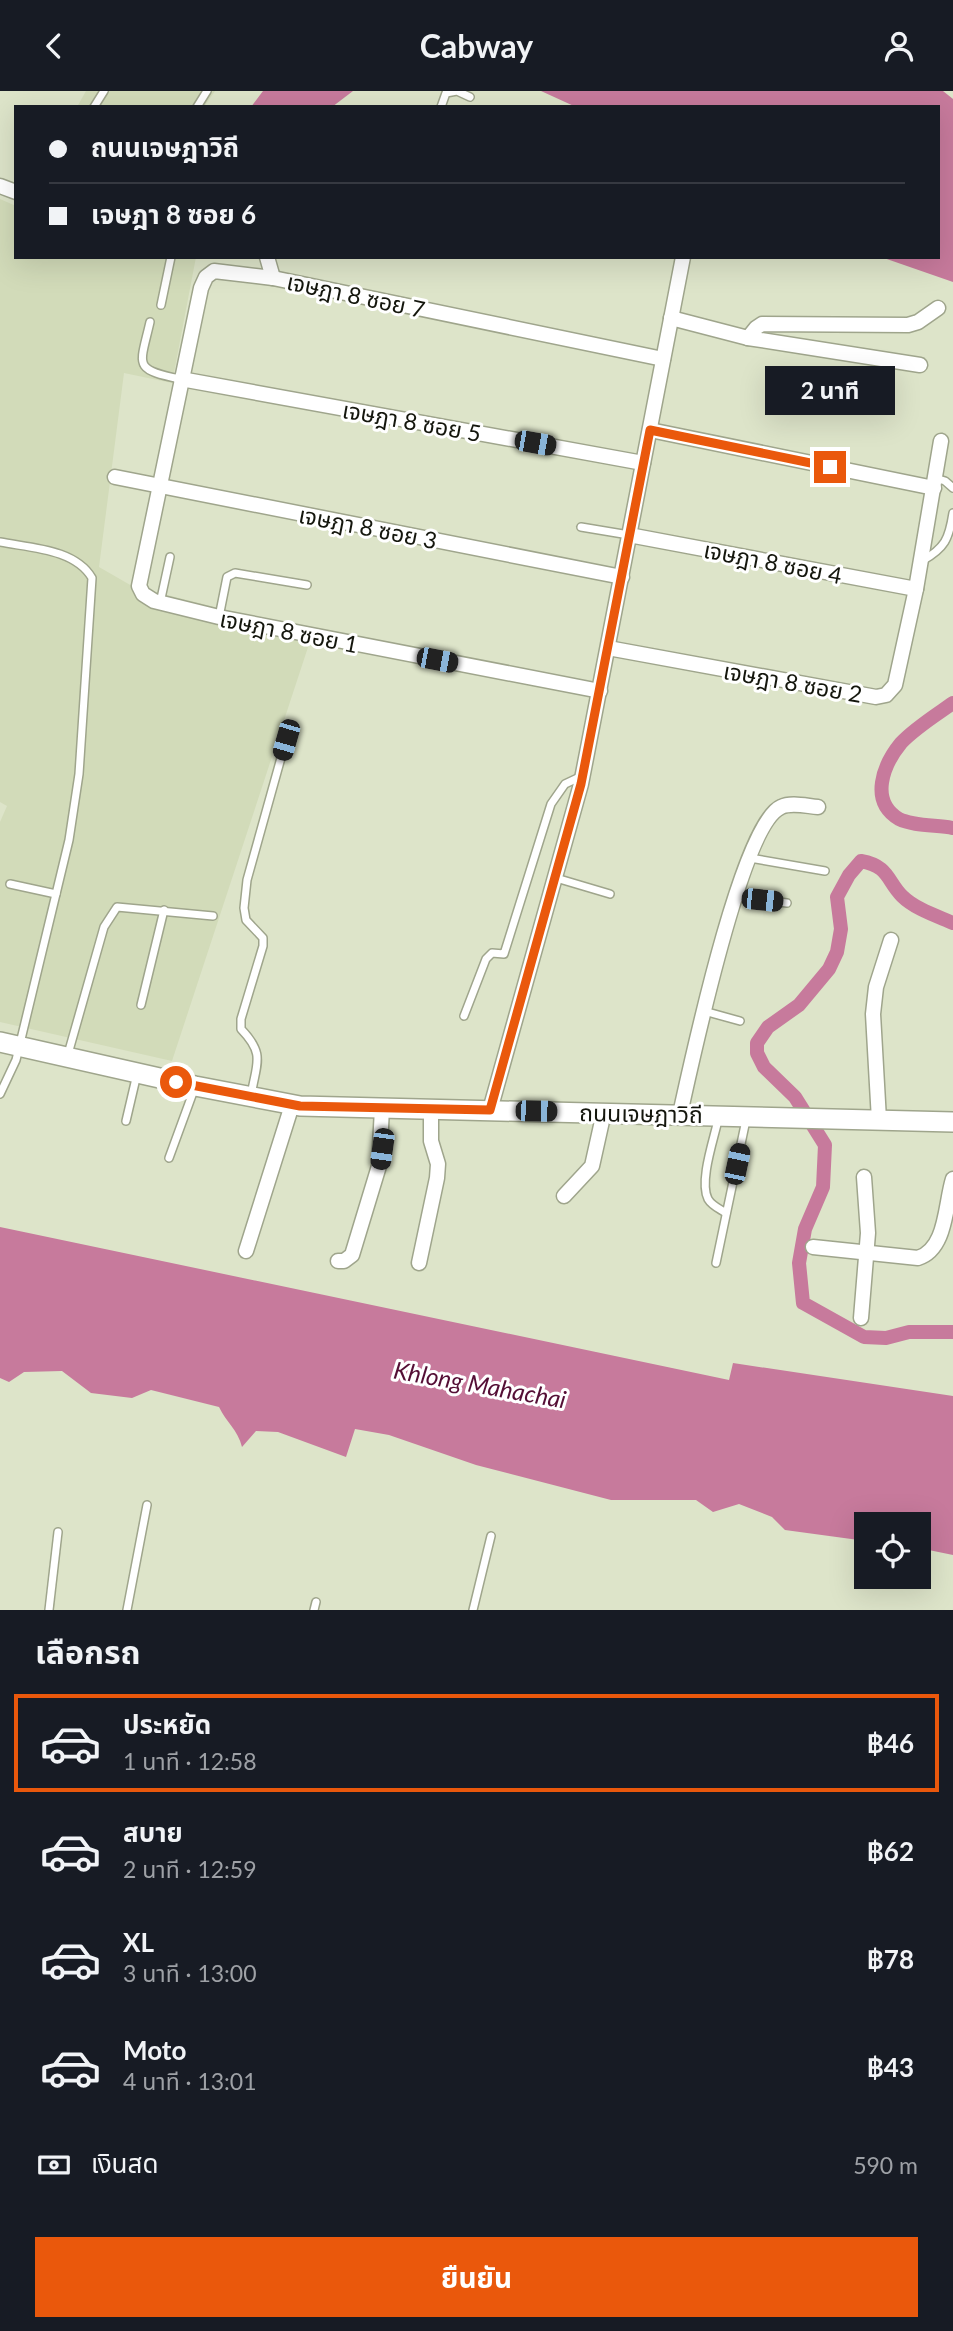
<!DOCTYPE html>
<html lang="th">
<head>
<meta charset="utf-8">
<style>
  :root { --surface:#171b24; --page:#242831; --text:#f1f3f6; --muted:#9ea1a6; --line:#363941; --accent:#ea580c }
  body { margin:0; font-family:Lato,"Noto Sans Thai",sans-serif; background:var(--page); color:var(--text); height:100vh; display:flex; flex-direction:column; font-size:26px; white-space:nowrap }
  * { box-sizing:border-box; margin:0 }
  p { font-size:23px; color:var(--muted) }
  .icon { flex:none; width:38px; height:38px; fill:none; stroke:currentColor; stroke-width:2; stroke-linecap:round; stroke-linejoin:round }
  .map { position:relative; height:1519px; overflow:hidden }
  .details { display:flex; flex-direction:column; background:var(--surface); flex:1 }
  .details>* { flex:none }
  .banner { position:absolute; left:14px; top:14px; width:926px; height:154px; border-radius:0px; box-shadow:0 7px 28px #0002; display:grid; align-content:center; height:154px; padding:0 35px; background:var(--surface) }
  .fabs { position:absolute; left:854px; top:1421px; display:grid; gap:14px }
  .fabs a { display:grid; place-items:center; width:77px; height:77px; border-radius:0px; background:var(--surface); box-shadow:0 7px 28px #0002; font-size:35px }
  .end { position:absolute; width:32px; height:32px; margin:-16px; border:9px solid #ea580c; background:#fff; box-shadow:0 0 0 4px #fff }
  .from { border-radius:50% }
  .bubble { position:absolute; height:49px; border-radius:0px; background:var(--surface); box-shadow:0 7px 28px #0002; font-size:23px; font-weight:700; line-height:49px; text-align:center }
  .car { position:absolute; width:21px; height:42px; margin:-21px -10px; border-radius:9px; box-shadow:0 0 5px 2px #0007; background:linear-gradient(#222 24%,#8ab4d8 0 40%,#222 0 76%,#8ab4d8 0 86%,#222 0) }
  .banner b { display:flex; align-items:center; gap:24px; height:66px; font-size:26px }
  .banner b+b { border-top:2px solid var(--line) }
  .banner i { width:18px; height:18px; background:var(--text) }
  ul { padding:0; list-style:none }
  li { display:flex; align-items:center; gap:21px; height:98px; margin:0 14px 10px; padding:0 21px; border:4px solid transparent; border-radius:0px }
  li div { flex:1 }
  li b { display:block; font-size:26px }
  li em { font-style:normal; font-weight:700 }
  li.current { border-color:var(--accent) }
  li>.icon { width:63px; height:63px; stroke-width:1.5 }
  h2 { padding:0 35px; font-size:32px; line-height:84px }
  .pay { display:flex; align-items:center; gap:18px; height:77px; padding:0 35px; font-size:26px }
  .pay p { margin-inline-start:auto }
  .primary-button { display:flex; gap:14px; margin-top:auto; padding:14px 35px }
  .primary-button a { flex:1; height:80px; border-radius:0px; background:var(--accent); color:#fff; font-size:28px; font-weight:700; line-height:80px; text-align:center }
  header { display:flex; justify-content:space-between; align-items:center; height:91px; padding:0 35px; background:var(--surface); font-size:32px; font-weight:700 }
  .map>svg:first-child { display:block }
</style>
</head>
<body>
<header><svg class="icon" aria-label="back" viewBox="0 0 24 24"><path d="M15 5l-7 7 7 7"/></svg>Cabway<svg class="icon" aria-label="person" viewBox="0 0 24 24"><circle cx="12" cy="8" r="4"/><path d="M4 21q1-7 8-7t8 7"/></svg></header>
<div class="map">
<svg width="953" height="1519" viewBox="0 0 953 1519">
  <rect width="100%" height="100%" fill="#dde4c9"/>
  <!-- built -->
  <g fill="#d2dbb9">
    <path d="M86 0H215L204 16H77Z"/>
    <path d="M0 108 16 115V166H196L172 292 124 282 99 476 132 495 313 541 172 970 0 931V731L7 715 0 711Z"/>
  </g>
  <!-- water -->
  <g fill="#c77a9c">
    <path d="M263 0H353L332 16H251Z"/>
    <path d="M541 0H943L953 8V191L881 166H938V16H576Z"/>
    <path d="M0 1136 729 1289 733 1272 953 1305V1464L919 1457V1433H866V1450L785 1439 772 1426 739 1413 713 1421 696 1409H611L476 1374 389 1344 355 1338 346 1366 278 1341 256 1340 242 1356C238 1339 226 1331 219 1316L151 1299 132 1307 91 1302 62 1280 24 1281 9 1291 0 1287Z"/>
  </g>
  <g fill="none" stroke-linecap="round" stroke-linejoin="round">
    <!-- canal -->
    <g stroke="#c77a9c" stroke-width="14">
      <path d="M953 612C936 624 915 637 901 652 883 674 869 710 899 728 913 735 937 734 953 737"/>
      <path d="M953 832C937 825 915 818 902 805 887 790 889 775 861 770L849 784 837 806 841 838 837 861 829 878 799 914 768 936 757 952V962L764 976 795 1006 825 1054 823 1096 805 1138 799 1172 803 1212 864 1246 886 1247 909 1241H953"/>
    </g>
    <defs>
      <g id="lane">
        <path d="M94 16 104 0"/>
        <path d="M197 16 207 0"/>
        <path d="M441 16 446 2 457 0 470 6"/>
        <path d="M161 214 171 166"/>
        <path d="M150 231C140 275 132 278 180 288"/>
        <path d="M935 387 945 390 953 397"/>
        <path d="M581 436 629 444"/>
        <path d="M0 451C31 457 75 458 92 487L79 683 69 749 16 969 0 1003"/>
        <path d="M922 470C945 457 949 448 953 422"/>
        <path d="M160 512 170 466"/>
        <path d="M219 526 227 486 235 482 307 494"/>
        <path d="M750 767 825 780"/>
        <path d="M556 787 610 803"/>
        <path d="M10 793 56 803"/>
        <path d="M736 806 787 812"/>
        <path d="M141 914 164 819"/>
        <path d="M704 920 740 930"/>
        <path d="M464 925 486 868 492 862 504 863 551 713 565 693 582 685"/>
        <path d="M68 963 104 836 117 816 213 825"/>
        <path d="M251 1005C256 972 266 964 241 938V928L263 855V847L246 829 244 817 247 789 286 649"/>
        <path d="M718 1029C714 1048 699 1090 708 1108 712 1115 720 1118 726 1122"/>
        <path d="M126 1030 137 983"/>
        <path d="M169 1067 195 996"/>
        <path d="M716 1172 746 1029"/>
        <path d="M49 1519 58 1441"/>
        <path d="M127 1519 147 1414"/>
        <path d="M314 1519 316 1511"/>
        <path d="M473 1519 491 1445"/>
      </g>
      <g id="street">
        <path d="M0 95 16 101"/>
        <path d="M267 166 273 187"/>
        <path d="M671 227 748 247 920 274"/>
        <path d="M748 247 756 237 762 233 908 234 918 231 938 217"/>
        <path d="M181 288 643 372"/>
        <path d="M650 339 934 397"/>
        <path d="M115 386 622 486"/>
        <path d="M629 444 916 498"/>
        <path d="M608 557 876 606 886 604 895 594 916 498 941 350"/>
        <path d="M600 600 219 526 154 510 143 503 139 495 201 197 206 186 214 180 273 187 663 268"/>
        <path d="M490 1019 581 693 683 166"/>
        <path d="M680 1023C691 974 742 733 781 716 791 711 806 715 818 716"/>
        <path d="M879 1029 873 923 876 896 891 849"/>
        <path d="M564 1105 592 1075 604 1021"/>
        <path d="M813 1156 918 1167C947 1158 945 1113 953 1088"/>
        <path d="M246 1160 292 1014"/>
        <path d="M338 1170H344L352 1164 379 1075 382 1017"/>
        <path d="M419 1172 437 1087 438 1073 431 1050V1018"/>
        <path d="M861 1227 868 1142 864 1086"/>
      </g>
      <path id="secondary" d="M0 951 195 995 300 1015 953 1031"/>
    </defs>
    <!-- lane casing -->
    <use href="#lane" stroke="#9fa58c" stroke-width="10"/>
    <!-- street casing -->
    <use href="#street" stroke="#9fa58c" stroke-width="17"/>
    <!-- secondary casing -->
    <use href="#secondary" stroke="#9fa58c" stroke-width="22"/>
    <!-- lane -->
    <use href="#lane" stroke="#fff" stroke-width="7"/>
    <!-- street -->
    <use href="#street" stroke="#fff" stroke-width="14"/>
    <!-- secondary -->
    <use href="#secondary" stroke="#fff" stroke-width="19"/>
  </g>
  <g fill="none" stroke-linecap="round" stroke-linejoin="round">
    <!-- route -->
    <path stroke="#ea580c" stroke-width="9" d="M176 991 300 1015 490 1019 581 693 650 339 830 376"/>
  </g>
  <g text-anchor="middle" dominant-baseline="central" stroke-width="6" stroke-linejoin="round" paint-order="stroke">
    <!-- street labels -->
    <g font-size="23" fill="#14160d" stroke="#fff">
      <text transform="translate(356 204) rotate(12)">เจษฎา 8 ซอย 7</text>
      <text transform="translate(412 330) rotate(10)">เจษฎา 8 ซอย 5</text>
      <text transform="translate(368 436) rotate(11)">เจษฎา 8 ซอย 3</text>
      <text transform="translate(773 471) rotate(11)">เจษฎา 8 ซอย 4</text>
      <text transform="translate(289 540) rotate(11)">เจษฎา 8 ซอย 1</text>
      <text transform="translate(793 591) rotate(10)">เจษฎา 8 ซอย 2</text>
      <text transform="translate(641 1022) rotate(1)">ถนนเจษฎาวิถี</text>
    </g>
    <!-- water labels -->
    <g font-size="24" font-style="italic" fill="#540e35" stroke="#fff">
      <text transform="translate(480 1293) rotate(10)">Khlong Mahachai</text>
    </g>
  </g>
</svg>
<div class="fabs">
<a><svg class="icon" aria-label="locate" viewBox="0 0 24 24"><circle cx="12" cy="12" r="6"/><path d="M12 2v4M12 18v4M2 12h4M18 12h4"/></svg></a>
</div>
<i class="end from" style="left:176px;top:991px"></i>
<i class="end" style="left:830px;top:376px"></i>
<div class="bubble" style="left:765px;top:275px;width:130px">2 นาที</div>
<i class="car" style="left:535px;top:352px;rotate:100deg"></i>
<i class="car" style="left:437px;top:569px;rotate:101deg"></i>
<i class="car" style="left:286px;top:649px;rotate:196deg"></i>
<i class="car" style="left:762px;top:809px;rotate:96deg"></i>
<i class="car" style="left:536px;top:1020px;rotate:91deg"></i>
<i class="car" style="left:382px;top:1058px;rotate:188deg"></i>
<i class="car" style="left:737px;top:1073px;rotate:12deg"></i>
<div class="banner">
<b><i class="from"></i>ถนนเจษฎาวิถี</b>
<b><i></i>เจษฎา 8 ซอย 6</b>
</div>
</div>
<section class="details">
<h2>เลือกรถ</h2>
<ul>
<li class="current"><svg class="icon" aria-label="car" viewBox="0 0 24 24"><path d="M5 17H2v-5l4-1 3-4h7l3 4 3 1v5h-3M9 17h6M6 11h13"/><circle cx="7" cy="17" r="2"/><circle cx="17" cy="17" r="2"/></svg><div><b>ประหยัด</b><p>1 นาที · 12:58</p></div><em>฿46</em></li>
<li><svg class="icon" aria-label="car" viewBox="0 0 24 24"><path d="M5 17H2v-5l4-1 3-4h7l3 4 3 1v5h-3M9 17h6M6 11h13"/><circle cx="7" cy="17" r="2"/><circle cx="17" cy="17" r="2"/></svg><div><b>สบาย</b><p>2 นาที · 12:59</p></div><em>฿62</em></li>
<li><svg class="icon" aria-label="car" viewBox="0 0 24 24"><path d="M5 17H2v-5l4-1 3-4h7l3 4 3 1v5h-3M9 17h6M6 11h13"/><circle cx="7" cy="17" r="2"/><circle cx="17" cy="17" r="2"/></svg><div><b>XL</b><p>3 นาที · 13:00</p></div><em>฿78</em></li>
<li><svg class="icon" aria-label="car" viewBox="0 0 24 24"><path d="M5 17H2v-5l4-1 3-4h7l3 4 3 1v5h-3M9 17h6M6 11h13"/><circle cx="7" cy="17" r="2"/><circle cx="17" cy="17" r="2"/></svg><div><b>Moto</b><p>4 นาที · 13:01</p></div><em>฿43</em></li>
</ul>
<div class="pay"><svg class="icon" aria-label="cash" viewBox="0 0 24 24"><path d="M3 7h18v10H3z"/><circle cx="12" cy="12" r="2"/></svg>เงินสด<p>590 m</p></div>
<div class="primary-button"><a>ยืนยัน</a></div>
</section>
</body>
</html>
